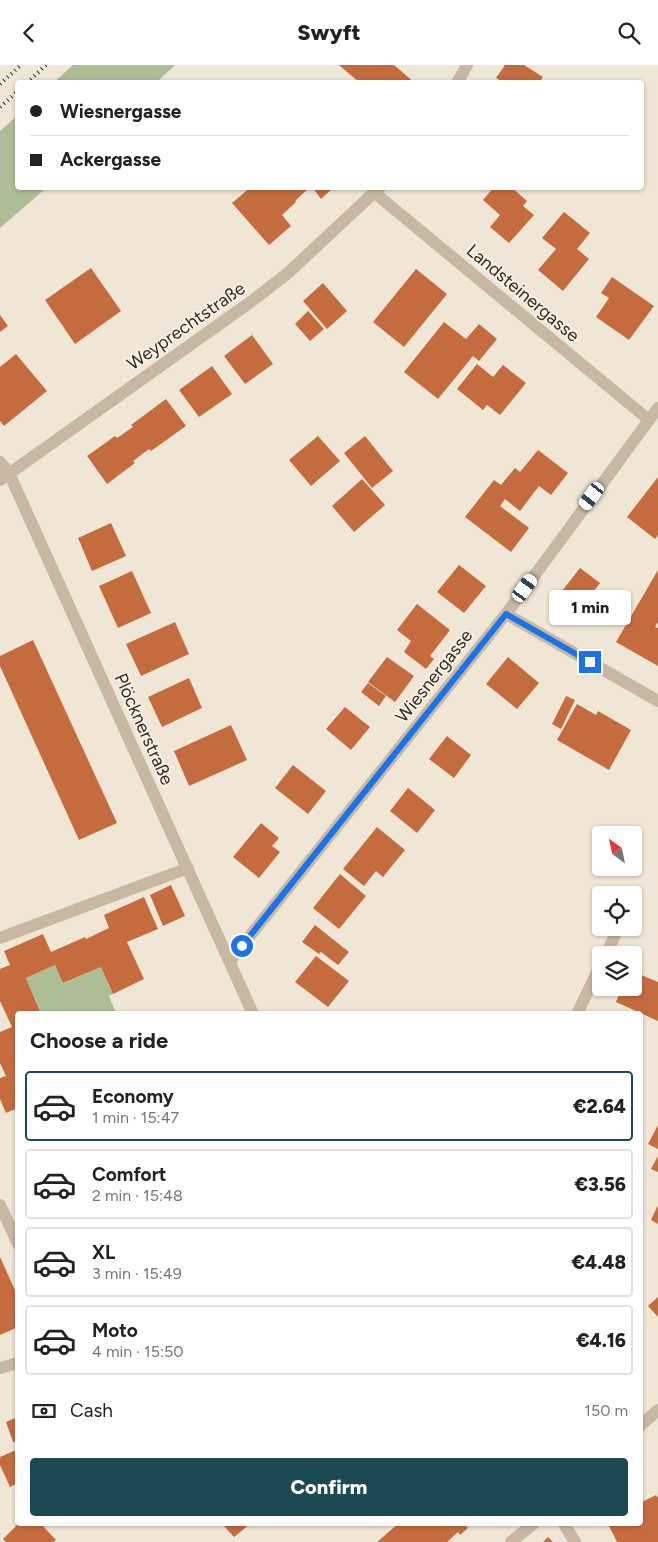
<!DOCTYPE html>
<html lang="en">
<head>
<meta charset="utf-8">
<style>
  :root { --surface:#fff; --page:#f2f2f2; --text:#222; --muted:#767676; --line:#e0e0e0; --accent:#1b4a53 }
  body { margin:0; font-family:Figtree,sans-serif; background:var(--page); color:var(--text); height:100vh; display:flex; flex-direction:column; font-size:19px; white-space:nowrap }
  * { box-sizing:border-box; margin:0 }
  p { font-size:16px; color:var(--muted) }
  .icon { flex:none; width:28px; height:28px; fill:none; stroke:currentColor; stroke-width:2; stroke-linecap:round; stroke-linejoin:round }
  .map { position:relative; flex:1; overflow:hidden }
  .details { position:absolute; left:15px; top:946px; width:628px; height:515px; display:flex; flex-direction:column; background:var(--surface); border-radius:5px; box-shadow:0 1px 4px #0004 }
  .details>* { flex:none }
  .banner { position:absolute; left:15px; top:15px; width:629px; height:110px; border-radius:5px; box-shadow:0 1px 4px #0004; display:grid; align-content:center; height:110px; padding:0 15px; background:var(--surface) }
  .needle { width:32px; rotate:327deg }
  .buttons { position:absolute; left:592px; top:761px; display:grid; gap:10px }
  .buttons a { display:grid; place-items:center; width:50px; height:50px; border-radius:5px; background:var(--surface); box-shadow:0 1px 4px #0004; font-size:25px }
  .end { position:absolute; width:22px; height:22px; margin:-11px; border:6px solid #1a73e8; background:#fff; box-shadow:0 0 0 2px #fff }
  .from { border-radius:50% }
  .bubble { position:absolute; height:35px; border-radius:5px; background:var(--surface); box-shadow:0 1px 4px #0004; font-size:16px; font-weight:800; line-height:35px; text-align:center }
  .car { position:absolute; width:15px; height:30px; margin:-15px -8px; border-radius:6px; box-shadow:0 0 4px 1px #0007; background:linear-gradient(#fff 24%,#345 0 40%,#fff 0 76%,#345 0 86%,#fff 0) }
  .banner b { display:flex; align-items:center; gap:18px; height:48px; font-size:19px }
  .banner b+b { border-top:1px solid var(--line) }
  .banner i { width:12px; height:12px; background:var(--text) }
  ul { padding:0; list-style:none }
  li { display:flex; align-items:center; gap:15px; height:70px; margin:0 10px 8px; padding:0 5px; border:2px solid var(--line); border-radius:5px }
  li div { flex:1 }
  li b { display:block; font-size:19px }
  li em { font-style:normal; font-weight:800 }
  li.current { border-color:var(--accent) }
  li>.icon { width:45px; height:45px; stroke-width:1.5 }
  h2 { padding:0 15px; font-size:22px; line-height:60px }
  .pay { display:flex; align-items:center; gap:12px; height:55px; padding:0 15px; font-size:19px }
  .pay p { margin-inline-start:auto }
  .button { display:flex; gap:10px; margin-top:auto; padding:10px 15px }
  .button a { flex:1; height:58px; border-radius:5px; background:var(--accent); color:#fff; font-size:20px; font-weight:800; line-height:58px; text-align:center }
  header { display:flex; justify-content:space-between; align-items:center; height:65px; padding:0 15px; background:var(--surface); font-size:22px; font-weight:800 }
  .map>svg:first-child { display:block }
</style>
</head>
<body>
<header><svg class="icon" aria-label="back" viewBox="0 0 24 24"><path d="M15 5l-7 7 7 7"/></svg>Swyft<svg class="icon" aria-label="search" viewBox="0 0 24 24"><circle cx="10" cy="10" r="6"/><path d="M15 15l6 6"/></svg></header>
<div class="map">
<svg width="658" height="1477" viewBox="0 0 658 1477">
  <rect width="100%" height="100%" fill="#f0e6d6"/>
  <!-- green -->
  <g fill="#adbe97">
    <path d="M73 0H175L157 17H54Z"/>
    <path d="M17 51 18 122 46 123 0 163V66Z"/>
    <path d="M55 900 64 918 101 902 113 929 109 931 116 948 50 949 48 946 41 949 26 913Z"/>
  </g>
  <!-- building -->
  <g fill="#c56c3f">
    <path d="M339 0H394L415 18H360Z"/>
    <path d="M505 0H524L543 12 539 18H504L496 13Z"/>
    <path d="M251 122H310L295 136 296 137 282 150 291 161 269 180 232 138Z"/>
    <path d="M312 122H334L321 134Z"/>
    <path d="M494 122H511L527 136 523 141 534 150 509 178 490 162 500 150 483 135Z"/>
    <path d="M564 147 590 168 577 184 589 194 563 226 538 205 556 184 542 173Z"/>
    <path d="M91 203 121 246 75 279 45 235Z"/>
    <path d="M416 204 447 229 404 282 373 257Z"/>
    <path d="M612 212 654 241 629 275 596 252 609 233 601 228Z"/>
    <path d="M323 218 347 246 327 264 303 236Z"/>
    <path d="M308 246 324 264 310 276 295 259Z"/>
    <path d="M0 250 8 261 0 267Z"/>
    <path d="M444 257 466 274 479 259 497 274 479 296 473 291 438 334 404 307Z"/>
    <path d="M252 270 273 299 245 319 224 291Z"/>
    <path d="M16 289 47 326 4 361 0 356V302Z"/>
    <path d="M477 299 493 312 503 300 526 318 500 350 487 340 483 345 457 324Z"/>
    <path d="M212 301 232 329 199 352 179 325Z"/>
    <path d="M166 334 186 361 151 386 149 384 133 396 135 398 107 419 87 391 115 371 117 373 133 362 131 360Z"/>
    <path d="M318 371 340 396 311 421 289 395Z"/>
    <path d="M365 371 393 406 372 423 344 388Z"/>
    <path d="M538 385 568 408 551 430 539 421 520 446 505 434 500 441 529 463 511 487 465 452 494 415 501 420 515 403 520 407Z"/>
    <path d="M658 412V470L655 474 627 452Z"/>
    <path d="M362 414 385 440 354 467 332 441Z"/>
    <path d="M111 458 126 491 92 506 78 473Z"/>
    <path d="M459 500 486 521 464 548 437 527Z"/>
    <path d="M580 503 600 518 578 547 558 531Z"/>
    <path d="M658 505V557L655 562 658 563V601L616 577Z"/>
    <path d="M132 506 151 548 118 563 99 521Z"/>
    <path d="M417 539 450 565 430 591 434 594 426 604 404 587 411 576 397 565Z"/>
    <path d="M175 557 189 589 141 611 126 579Z"/>
    <path d="M33 575 117 758 79 775 0 601V591Z"/>
    <path d="M387 592 414 611 395 637 368 617Z"/>
    <path d="M508 592 539 618 517 644 486 619Z"/>
    <path d="M189 613 202 643 162 662 148 632Z"/>
    <path d="M368 618 386 631 379 641 361 627Z"/>
    <path d="M566 631 575 635 561 664 552 659Z"/>
    <path d="M577 639 596 650 598 646 631 665 609 705 557 675Z"/>
    <path d="M345 642 370 662 351 685 326 664Z"/>
    <path d="M231 660 247 695 189 721 174 686Z"/>
    <path d="M447 671 471 690 454 713 429 694Z"/>
    <path d="M293 700 326 726 308 749 275 723Z"/>
    <path d="M408 723 435 745 417 768 390 746Z"/>
    <path d="M261 758 279 773 272 781 280 787 259 813 233 792Z"/>
    <path d="M377 762 405 785 383 812 376 806 364 821 343 804Z"/>
    <path d="M340 809 366 831 339 864 313 843Z"/>
    <path d="M171 820 185 851 163 861 150 830Z"/>
    <path d="M144 832 158 864 127 877 144 914 113 929 101 902 63 918 55 900 26 913 41 949H18V1043L6 1048 0 1034V1013L6 1011 0 998V967L12 962 0 936V904L10 900 4 886 43 869 51 887 85 872 86 874 109 863 104 850Z"/>
    <path d="M315 860 349 887 338 900 321 887 319 889 302 877Z"/>
    <path d="M316 891 349 916 328 942 295 917Z"/>
    <path d="M634 907 658 917V956L616 937 622 922H634Z"/>
    <path d="M658 1060V1084L648 1079Z"/>
    <path d="M658 1091V1107L651 1104Z"/>
    <path d="M658 1140V1159L651 1155Z"/>
    <path d="M0 1192 18 1232V1262L0 1270Z"/>
    <path d="M658 1232V1252L648 1241Z"/>
    <path d="M18 1352V1376L13 1377 6 1357Z"/>
    <path d="M18 1384V1418L10 1422 0 1400V1392Z"/>
    <path d="M656 1430 658 1433V1477H617L608 1459H640V1438Z"/>
    <path d="M18 1459H41L56 1475 53 1477H6L3 1474Z"/>
    <path d="M222 1459H250L234 1472Z"/>
    <path d="M398 1459H464L468 1463 460 1470 458 1467 447 1477H377Z"/>
    <path d="M548 1472 553 1477H543Z"/>
  </g>
  <g fill="none" stroke-linecap="round" stroke-linejoin="round">
    <!-- service -->
    <path stroke="#c8b7a3" stroke-width="12" d="M0 873 188 803"/>
    <!-- minor -->
    <g stroke="#c8b7a3" stroke-width="12">
      <path d="M457 18 467 0"/>
      <path d="M376 129 649 355"/>
      <path d="M0 397 9 408 253 949"/>
      <path d="M0 415 252 236 288 208 380 122"/>
      <path d="M506 549 658 636"/>
      <path d="M606 890 615 870"/>
      <path d="M230 896 506 549 658 343"/>
      <path d="M577 949 601 899"/>
      <path d="M0 1140 18 1179"/>
      <path d="M0 1303 18 1298"/>
      <path d="M640 1361 658 1345"/>
      <path d="M564 1459 575 1477"/>
      <path d="M511 1477 533 1459"/>
    </g>
    <!-- rail -->
    <g stroke="#332a25" stroke-width="4" stroke-dasharray="1 4" stroke-linecap="butt">
      <path d="M27 18 46 0"/>
      <path d="M0 19 21 0"/>
      <path d="M0 42 18 26"/>
    </g>
  </g>
  <g fill="none" stroke-linecap="round" stroke-linejoin="round">
    <!-- route -->
    <path stroke="#1a73e8" stroke-width="6" d="M242 881 506 549 590 597"/>
  </g>
  <g text-anchor="middle" dominant-baseline="central" stroke-width="4" stroke-linejoin="round" paint-order="stroke">
    <!-- street labels -->
    <g font-size="18" fill="#332a25" stroke="#f8f0e2">
      <text transform="translate(523 228) rotate(40)">Landsteinergasse</text>
      <text transform="translate(186 261) rotate(-35)">Weyprechtstraße</text>
      <text transform="translate(434 611) rotate(-52)">Wiesnergasse</text>
      <text transform="translate(144 664) rotate(66)">Plöcknerstraße</text>
    </g>
  </g>
</svg>
<div class="buttons">
<a><svg class="needle" viewBox="-14 -14 28 28"><path d="M0-13l5 13h-10z" fill="#e53935"/><path d="M0 13l5-13h-10z" fill="#767676"/></svg></a>
<a><svg class="icon" aria-label="locate" viewBox="0 0 24 24"><circle cx="12" cy="12" r="6"/><path d="M12 2v4M12 18v4M2 12h4M18 12h4"/></svg></a>
<a><svg class="icon" aria-label="layers" viewBox="0 0 24 24"><path d="M12 4l9 5-9 5-9-5zM3 14l9 5 9-5"/></svg></a>
</div>
<i class="end from" style="left:242px;top:881px"></i>
<i class="end" style="left:590px;top:597px"></i>
<div class="bubble" style="left:549px;top:525px;width:82px">1 min</div>
<i class="car" style="left:592px;top:431px;rotate:217deg"></i>
<i class="car" style="left:525px;top:523px;rotate:36deg"></i>
<div class="banner">
<b><i class="from"></i>Wiesnergasse</b>
<b><i></i>Ackergasse</b>
</div>
<section class="details">
<h2>Choose a ride</h2>
<ul>
<li class="current"><svg class="icon" aria-label="car" viewBox="0 0 24 24"><path d="M5 17H2v-5l4-1 3-4h7l3 4 3 1v5h-3M9 17h6M6 11h13"/><circle cx="7" cy="17" r="2"/><circle cx="17" cy="17" r="2"/></svg><div><b>Economy</b><p>1 min · 15:47</p></div><em>€2.64</em></li>
<li><svg class="icon" aria-label="car" viewBox="0 0 24 24"><path d="M5 17H2v-5l4-1 3-4h7l3 4 3 1v5h-3M9 17h6M6 11h13"/><circle cx="7" cy="17" r="2"/><circle cx="17" cy="17" r="2"/></svg><div><b>Comfort</b><p>2 min · 15:48</p></div><em>€3.56</em></li>
<li><svg class="icon" aria-label="car" viewBox="0 0 24 24"><path d="M5 17H2v-5l4-1 3-4h7l3 4 3 1v5h-3M9 17h6M6 11h13"/><circle cx="7" cy="17" r="2"/><circle cx="17" cy="17" r="2"/></svg><div><b>XL</b><p>3 min · 15:49</p></div><em>€4.48</em></li>
<li><svg class="icon" aria-label="car" viewBox="0 0 24 24"><path d="M5 17H2v-5l4-1 3-4h7l3 4 3 1v5h-3M9 17h6M6 11h13"/><circle cx="7" cy="17" r="2"/><circle cx="17" cy="17" r="2"/></svg><div><b>Moto</b><p>4 min · 15:50</p></div><em>€4.16</em></li>
</ul>
<div class="pay"><svg class="icon" aria-label="cash" viewBox="0 0 24 24"><path d="M3 7h18v10H3z"/><circle cx="12" cy="12" r="2"/></svg>Cash<p>150 m</p></div>
<div class="button"><a>Confirm</a></div>
</section>
</div>
</body>
</html>
